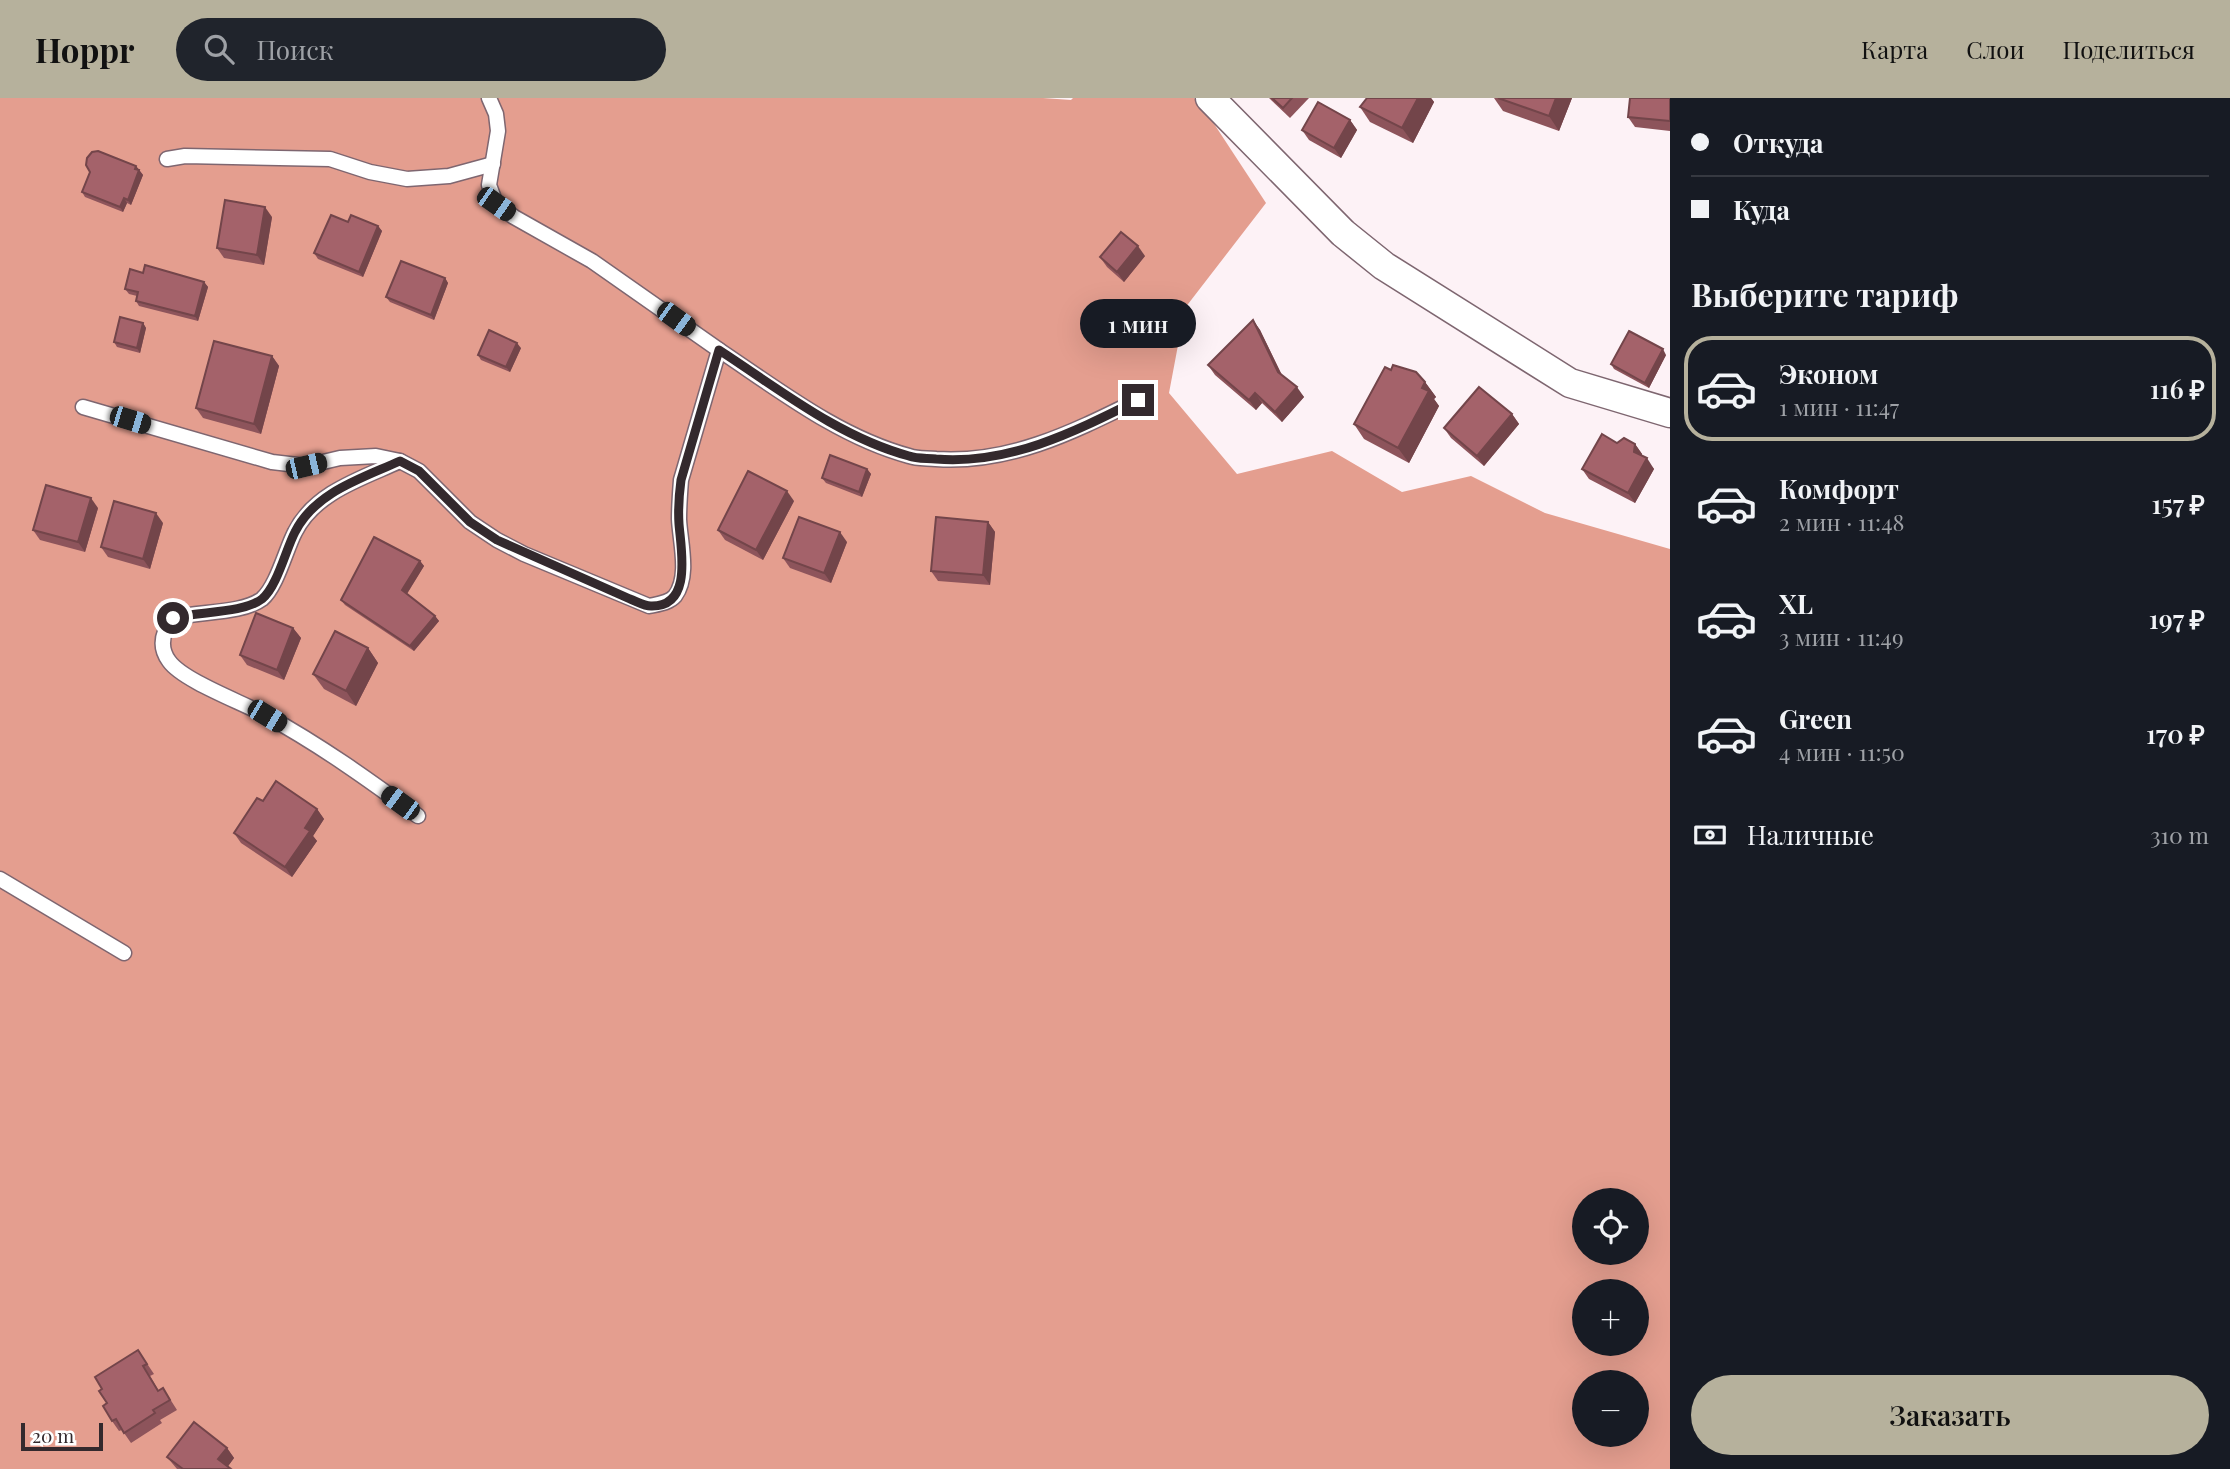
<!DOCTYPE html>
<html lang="ru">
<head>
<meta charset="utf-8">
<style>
  :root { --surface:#171b24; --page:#20242c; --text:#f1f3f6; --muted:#9ea1a6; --line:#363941; --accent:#b6b19c }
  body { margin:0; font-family:"Playfair Display",serif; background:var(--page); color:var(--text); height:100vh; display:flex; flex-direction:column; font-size:26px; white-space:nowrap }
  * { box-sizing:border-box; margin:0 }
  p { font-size:23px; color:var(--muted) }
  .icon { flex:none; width:38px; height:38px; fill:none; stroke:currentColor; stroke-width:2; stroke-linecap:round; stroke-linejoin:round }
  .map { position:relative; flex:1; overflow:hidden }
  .side { display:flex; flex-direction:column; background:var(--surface); width:560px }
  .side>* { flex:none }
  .banner { display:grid; align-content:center; height:154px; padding:0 21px; background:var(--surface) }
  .buttons { position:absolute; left:1572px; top:1090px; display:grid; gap:14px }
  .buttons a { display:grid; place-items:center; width:77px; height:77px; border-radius:50%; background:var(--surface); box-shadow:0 7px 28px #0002; font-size:35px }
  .scale { position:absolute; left:21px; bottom:18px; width:82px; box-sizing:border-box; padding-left:7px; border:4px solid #33292d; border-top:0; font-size:19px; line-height:24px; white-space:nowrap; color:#33292d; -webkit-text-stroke:5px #fff; paint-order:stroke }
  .end { position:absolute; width:32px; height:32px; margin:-16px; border:9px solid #33292d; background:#fff; box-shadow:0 0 0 4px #fff }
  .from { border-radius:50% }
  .bubble { position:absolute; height:49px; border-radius:24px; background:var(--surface); box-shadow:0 7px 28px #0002; font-size:23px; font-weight:600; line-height:49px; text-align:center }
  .car { position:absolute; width:21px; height:42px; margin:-21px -10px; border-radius:9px; box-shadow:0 0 5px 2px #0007; background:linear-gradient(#222 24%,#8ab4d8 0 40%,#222 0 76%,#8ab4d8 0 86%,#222 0) }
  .banner b { display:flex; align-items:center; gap:24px; height:66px; font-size:26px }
  .banner b+b { border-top:2px solid var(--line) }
  .banner i { width:18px; height:18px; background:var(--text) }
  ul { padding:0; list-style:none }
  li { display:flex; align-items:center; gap:21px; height:105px; margin:0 14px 10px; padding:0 7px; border:4px solid transparent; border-radius:28px }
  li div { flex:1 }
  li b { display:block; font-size:26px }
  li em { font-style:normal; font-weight:600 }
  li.on { border-color:var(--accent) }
  li>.icon { width:63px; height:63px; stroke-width:1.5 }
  h2 { padding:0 21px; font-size:32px; line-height:84px }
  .pay { display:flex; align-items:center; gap:18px; height:77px; padding:0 21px; font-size:26px }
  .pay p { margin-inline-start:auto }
  .primary-button { display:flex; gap:14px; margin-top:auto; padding:14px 21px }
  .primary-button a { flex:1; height:80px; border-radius:42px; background:var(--accent); color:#111; font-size:28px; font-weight:600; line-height:80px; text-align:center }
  header { display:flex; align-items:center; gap:42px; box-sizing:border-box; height:98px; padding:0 35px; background:var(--accent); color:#111 }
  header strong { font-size:33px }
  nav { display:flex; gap:38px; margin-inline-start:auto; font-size:24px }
  .search { width:490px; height:63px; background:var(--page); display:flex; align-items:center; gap:18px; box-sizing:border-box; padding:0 24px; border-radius:38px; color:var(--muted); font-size:26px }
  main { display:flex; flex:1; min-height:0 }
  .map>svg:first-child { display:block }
</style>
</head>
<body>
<header>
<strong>Hoppr</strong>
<div class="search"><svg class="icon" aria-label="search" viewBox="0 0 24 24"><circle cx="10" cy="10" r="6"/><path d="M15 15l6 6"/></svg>Поиск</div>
<nav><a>Карта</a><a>Слои</a><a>Поделиться</a></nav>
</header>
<main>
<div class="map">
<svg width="1670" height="1371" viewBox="0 0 1670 1371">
  <rect width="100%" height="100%" fill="#fdf2f6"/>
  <!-- forest -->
  <path fill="#e49e8f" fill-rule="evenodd" d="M0 0H1043L1071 2 1073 0H1194L1203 9 1266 105 1185 210 1169 295 1237 376 1332 353 1402 394 1471 378 1545 415 1670 451V1371H0ZM1584 1102H1636V1155H1584ZM1584 1194H1636V1246H1584ZM1584 1284H1636V1337H1584Z"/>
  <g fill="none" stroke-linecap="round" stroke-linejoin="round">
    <defs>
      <g id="lane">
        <path d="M167 61 185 58 330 61 370 74 407 81 449 78 493 66"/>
        <path d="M719 252C779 292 839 339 909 358 917 361 927 360 936 361 1010 366 1073 334 1138 302"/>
        <path d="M83 309 272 364 306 368 340 360 376 358 400 363 419 373 470 424 497 442 524 456 649 508C658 506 669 505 675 498 690 478 680 444 679 421 679 408 680 395 681 382L719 252 592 163 514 119 496 106 489 87 498 33 496 16 489 0"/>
        <path d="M400 363C363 380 315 394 295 434 286 451 277 488 262 501 242 516 198 513 173 520 163 533 158 548 169 563 183 583 244 605 267 618 320 647 369 682 418 718"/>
        <path d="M0 781 124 855"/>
      </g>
      <path id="street" d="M1210 0 1343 135 1384 168 1570 285 1670 315"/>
    </defs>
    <!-- lane casing -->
    <use href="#lane" stroke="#7e6670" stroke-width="17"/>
    <!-- street casing -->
    <use href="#street" stroke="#7e6670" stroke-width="31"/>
    <!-- lane -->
    <use href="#lane" stroke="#fff" stroke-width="14"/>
    <!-- street -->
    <use href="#street" stroke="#fff" stroke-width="28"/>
  </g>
  <!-- wall -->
  <g fill="#8d545b">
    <path d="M1269 0H1309L1290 20Z"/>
    <path d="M1367 0H1431L1434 4 1413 45 1370 24 1360 9Z"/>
    <path d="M1494 0H1572L1559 33 1503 13Z"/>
    <path d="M1670 0V33L1635 29 1628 19Z"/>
    <path d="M1350 22 1357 32 1341 60 1309 42 1302 32Z"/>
    <path d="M136 68 143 77 131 107 127 105 123 114 85 99 82 94 90 74Z"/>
    <path d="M272 119 264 167 224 160 217 150Z"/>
    <path d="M348 124 378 128 382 133 363 179 318 161 314 155Z"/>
    <path d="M1145 158 1124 184 1107 169 1100 159Z"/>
    <path d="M143 175 204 184 208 189 198 223 139 208 136 203 137 198 129 196 125 191Z"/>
    <path d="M445 180 448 185 434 222 390 204 386 199Z"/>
    <path d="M1253 222 1260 232 1282 277 1304 299 1282 324 1262 305 1256 312 1215 277 1208 267Z"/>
    <path d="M143 225 146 230 140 255 117 249 114 244Z"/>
    <path d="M521 250 510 274 481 262 478 257Z"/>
    <path d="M1666 257 1649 290 1614 271 1611 266Z"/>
    <path d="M272 258 279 268 261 336 203 320 196 310Z"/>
    <path d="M1391 272 1425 284 1436 299 1434 301 1439 308 1409 365 1364 341 1354 326Z"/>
    <path d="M1512 316 1519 326 1484 368 1451 340 1444 330Z"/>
    <path d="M1617 345 1635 346 1642 356V358L1654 371 1635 405 1589 381 1582 371Z"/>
    <path d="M867 371 871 376 862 399 826 385 822 380Z"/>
    <path d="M794 403 763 462 725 442 718 432Z"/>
    <path d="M98 410 85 454 40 442 33 432Z"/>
    <path d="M988 424 995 434 990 487 938 483 931 473Z"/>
    <path d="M163 425 150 471 108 459 101 449Z"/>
    <path d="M847 444 831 485 790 470 783 460Z"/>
    <path d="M420 463 424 468 407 496 435 518 439 523 414 553 345 507 341 502Z"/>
    <path d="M293 530 301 540 284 582 247 567 240 557Z"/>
    <path d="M368 550 378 565 356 608 324 591 313 576Z"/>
    <path d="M263 703 317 711 324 721 313 738 317 743 292 779 241 745 234 735Z"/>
    <path d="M138 1252 154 1276 150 1278 159 1293 163 1290 177 1312 160 1322 162 1325 131 1345 122 1332 119 1333 112 1323 102 1291Z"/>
    <path d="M227 1350 234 1360 228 1368 231 1371H177L167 1359Z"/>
  </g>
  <!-- shaded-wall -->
  <g fill="#73454a">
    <path d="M1418 0H1431L1434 4 1413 45 1402 30Z"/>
    <path d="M1556 0H1572L1559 33 1549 18Z"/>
    <path d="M1350 22 1357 32 1341 60 1334 50Z"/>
    <path d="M136 68 143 77 131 107 128 102Z"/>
    <path d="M124 100 127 105 123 114 120 109Z"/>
    <path d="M265 109 272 119 264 167 257 157Z"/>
    <path d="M378 128 382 133 363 179 359 174Z"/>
    <path d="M1138 148 1145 158 1124 184 1117 174Z"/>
    <path d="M445 180 448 185 434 222 431 217Z"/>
    <path d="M204 184 208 189 198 223 195 218Z"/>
    <path d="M1253 222 1260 232 1285 284 1278 274Z"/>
    <path d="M143 225 146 230 140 255 137 250Z"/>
    <path d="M517 245 521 250 510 274 506 269Z"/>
    <path d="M1663 251 1666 257 1649 290 1645 285Z"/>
    <path d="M272 258 279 268 261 336 254 326Z"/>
    <path d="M1425 284 1436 299 1434 301 1439 308 1409 365 1398 350Z"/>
    <path d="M1297 289 1304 299 1282 324 1275 314Z"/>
    <path d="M1255 295 1262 305 1256 312 1249 302Z"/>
    <path d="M1512 316 1519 326 1484 368 1477 358Z"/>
    <path d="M1635 346 1642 356 1641 364 1634 354Z"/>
    <path d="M1647 360 1654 371 1635 405 1628 395Z"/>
    <path d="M867 371 871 376 862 399 859 394Z"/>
    <path d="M787 393 794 403 763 462 756 452Z"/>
    <path d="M91 400 98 410 85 454 78 444Z"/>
    <path d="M156 415 163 425 150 471 143 461Z"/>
    <path d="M988 424 995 434 990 487 983 477Z"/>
    <path d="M840 434 847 444 831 485 824 475Z"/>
    <path d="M420 463 424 468 406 497 402 492Z"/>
    <path d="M435 518 439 523 414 553 410 548Z"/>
    <path d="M293 530 301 540 284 582 277 572Z"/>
    <path d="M368 550 378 565 356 608 346 593Z"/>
    <path d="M317 711 324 721 313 738 317 743 292 779 285 769 305 730Z"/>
    <path d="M227 1350 234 1360 226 1371 218 1361Z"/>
  </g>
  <!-- building -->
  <g fill="#a4626a" stroke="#73454a" stroke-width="2">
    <path d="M1272 0H1292L1283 10Z"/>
    <path d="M1367 0H1418L1402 30 1360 9Z"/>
    <path d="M1498 0H1556L1549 18Z"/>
    <path d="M1630 0H1670V23L1628 19Z"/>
    <path d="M1318 4 1350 22 1334 50 1302 32Z"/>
    <path d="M98 53 136 68 135 71 139 72 128 102 124 100 120 109 82 94 90 74 86 67 87 60 92 54Z"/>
    <path d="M225 102 265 109 257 157 217 150Z"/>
    <path d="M331 117 348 124 351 117 378 128 359 174 314 155Z"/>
    <path d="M1121 134 1138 148 1117 174 1100 159Z"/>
    <path d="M401 163 445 180 431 217 386 199Z"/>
    <path d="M145 167 204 184 195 218 136 203 138 194 125 191 130 171 143 175Z"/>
    <path d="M120 219 143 225 137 250 114 244Z"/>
    <path d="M1253 222 1278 274 1297 289 1275 314 1255 295 1249 302 1208 267Z"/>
    <path d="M489 232 517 245 506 269 478 257Z"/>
    <path d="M1629 233 1663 251 1645 285 1611 266Z"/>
    <path d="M214 243 272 258 254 326 196 310Z"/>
    <path d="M1393 267 1416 274 1425 284 1422 290 1429 293 1398 350 1354 326 1385 269 1391 272Z"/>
    <path d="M1479 289 1512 316 1477 358 1444 330Z"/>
    <path d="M1602 336 1617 345 1624 340 1635 346 1634 354 1647 360 1628 395 1582 371Z"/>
    <path d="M830 357 867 371 859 394 822 380Z"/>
    <path d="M748 373 787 393 756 452 718 432Z"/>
    <path d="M46 387 91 400 78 444 33 432Z"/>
    <path d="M114 403 156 415 143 461 101 449Z"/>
    <path d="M799 419 840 434 824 475 783 460Z"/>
    <path d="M936 419 988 424 983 477 931 473Z"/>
    <path d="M374 439 420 463 402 492 435 518 410 548 341 502Z"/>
    <path d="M256 515 293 530 277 572 240 557Z"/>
    <path d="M335 533 368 550 346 593 313 576Z"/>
    <path d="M276 683 317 711 305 730 310 733 285 769 234 735 257 700 263 703Z"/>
    <path d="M138 1252 147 1266 143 1268 158 1293 163 1290 170 1302 153 1312 155 1315 124 1335 116 1321 112 1323 103 1308 107 1305 99 1293 102 1291 95 1279Z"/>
    <path d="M194 1324 227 1350 218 1361 231 1371H183L167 1359Z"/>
  </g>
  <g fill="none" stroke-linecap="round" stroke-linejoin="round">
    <!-- route -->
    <path stroke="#33292d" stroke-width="9" d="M173 520C198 513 242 516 262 501 277 489 286 451 295 434 315 394 363 380 400 363L419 373 470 424 497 442 630 501C636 503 644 508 651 508 693 509 681 452 679 426 678 411 679 397 681 382L719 252C779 291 839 339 909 358 917 361 927 360 936 361 1009 367 1074 334 1138 302"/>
  </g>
</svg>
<div class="buttons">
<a><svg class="icon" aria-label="locate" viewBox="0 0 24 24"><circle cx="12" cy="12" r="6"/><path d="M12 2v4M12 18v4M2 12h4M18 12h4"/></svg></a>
<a>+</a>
<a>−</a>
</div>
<div class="scale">20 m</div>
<i class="end from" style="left:173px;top:520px"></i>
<i class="end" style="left:1138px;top:302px"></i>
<div class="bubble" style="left:1080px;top:201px;width:116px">1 мин</div>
<i class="car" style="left:496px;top:106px;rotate:125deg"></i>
<i class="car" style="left:676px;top:221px;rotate:126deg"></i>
<i class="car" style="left:130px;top:322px;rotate:107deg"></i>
<i class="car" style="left:306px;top:368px;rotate:77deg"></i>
<i class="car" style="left:267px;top:618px;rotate:121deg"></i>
<i class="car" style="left:400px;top:705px;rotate:306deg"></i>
</div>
<section class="side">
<div class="banner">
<b><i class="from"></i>Откуда</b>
<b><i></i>Куда</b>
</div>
<h2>Выберите тариф</h2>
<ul>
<li class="on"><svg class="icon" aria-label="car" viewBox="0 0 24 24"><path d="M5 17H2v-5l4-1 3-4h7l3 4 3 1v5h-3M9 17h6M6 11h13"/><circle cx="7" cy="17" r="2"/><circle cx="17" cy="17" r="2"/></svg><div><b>Эконом</b><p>1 мин · 11:47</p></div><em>116 ₽</em></li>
<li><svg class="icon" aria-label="car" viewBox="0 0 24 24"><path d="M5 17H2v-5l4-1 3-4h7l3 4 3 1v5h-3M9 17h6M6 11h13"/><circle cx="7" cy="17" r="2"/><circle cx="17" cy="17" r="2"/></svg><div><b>Комфорт</b><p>2 мин · 11:48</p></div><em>157 ₽</em></li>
<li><svg class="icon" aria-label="car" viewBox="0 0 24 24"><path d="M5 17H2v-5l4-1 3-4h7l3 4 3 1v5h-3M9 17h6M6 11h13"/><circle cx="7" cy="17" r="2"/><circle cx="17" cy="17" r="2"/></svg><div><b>XL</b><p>3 мин · 11:49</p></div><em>197 ₽</em></li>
<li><svg class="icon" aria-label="car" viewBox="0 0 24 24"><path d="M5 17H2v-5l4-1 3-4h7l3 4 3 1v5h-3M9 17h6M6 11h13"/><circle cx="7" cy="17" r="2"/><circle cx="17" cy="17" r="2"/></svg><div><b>Green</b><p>4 мин · 11:50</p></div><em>170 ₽</em></li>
</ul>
<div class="pay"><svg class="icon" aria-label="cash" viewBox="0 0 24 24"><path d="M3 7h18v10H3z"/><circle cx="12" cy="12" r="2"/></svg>Наличные<p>310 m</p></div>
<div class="primary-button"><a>Заказать</a></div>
</section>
</main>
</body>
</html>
